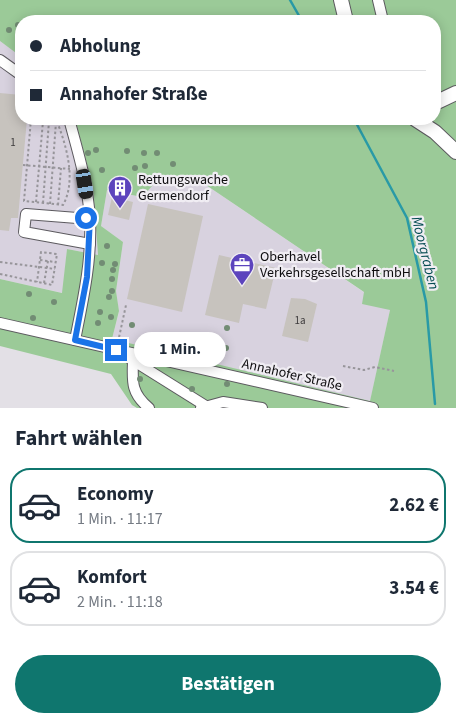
<!DOCTYPE html>
<html lang="de">
<head>
<meta charset="utf-8">
<style>
  :root { --surface:#fff; --page:#f2f2f3; --text:#1f2937; --muted:#747a83; --line:#e0e1e3; --accent:#0f766e }
  body { margin:0; font-family:"Source Sans 3",sans-serif; background:var(--page); color:var(--text); height:100vh; display:flex; flex-direction:column; font-size:19px; white-space:nowrap }
  * { box-sizing:border-box; margin:0 }
  p { font-size:16px; color:var(--muted) }
  .icon { flex:none; width:28px; height:28px; fill:none; stroke:currentColor; stroke-width:2; stroke-linecap:round; stroke-linejoin:round }
  .map { position:relative; height:408px; overflow:hidden }
  .sheet { display:flex; flex-direction:column; background:var(--surface); flex:1 }
  .sheet>* { flex:none }
  .banner { position:absolute; left:15px; top:15px; width:426px; height:110px; border-radius:20px; box-shadow:0 2px 12px #0003; display:grid; align-content:center; height:110px; padding:0 15px; background:var(--surface) }
  .end { position:absolute; width:22px; height:22px; margin:-11px; border:6px solid #1a73e8; background:#fff; box-shadow:0 0 0 2px #fff }
  .from { border-radius:50% }
  .bubble { position:absolute; height:35px; border-radius:18px; background:var(--surface); box-shadow:0 2px 12px #0003; font-size:16px; font-weight:700; line-height:35px; text-align:center }
  .car { position:absolute; width:15px; height:30px; margin:-15px -8px; border-radius:6px; box-shadow:0 0 4px 1px #0007; background:linear-gradient(#222 24%,#8ab4d8 0 40%,#222 0 76%,#8ab4d8 0 86%,#222 0) }
  .banner b { display:flex; align-items:center; gap:18px; height:48px; font-size:19px }
  .banner b+b { border-top:1px solid var(--line) }
  .banner i { width:12px; height:12px; background:var(--text) }
  ul { padding:0; list-style:none }
  li { display:flex; align-items:center; gap:15px; height:75px; margin:0 10px 8px; padding:0 5px; border:2px solid var(--line); border-radius:20px }
  li div { flex:1 }
  li b { display:block; font-size:19px }
  li em { font-style:normal; font-weight:700 }
  li.selected { border-color:var(--accent) }
  li>.icon { width:45px; height:45px; stroke-width:1.5 }
  h2 { padding:0 15px; font-size:22px; line-height:60px }
  .action { display:flex; gap:10px; margin-top:auto; padding:10px 15px }
  .action a { flex:1; height:58px; border-radius:30px; background:var(--accent); color:#fff; font-size:20px; font-weight:700; line-height:58px; text-align:center }
  .map>svg:first-child { display:block }
</style>
</head>
<body>
<div class="map">
<svg width="456" height="408" viewBox="0 0 456 408">
  <rect width="100%" height="100%" fill="#e3e0e6"/>
  <!-- built -->
  <g fill="#d8d2df">
    <path d="M0 41 20 56 21 119H75L93 187 98 255 67 249 63 293 0 279Z"/>
    <path d="M170 177 206 185 390 310 370 402 112 339 119 312 116 291 123 242 101 226 107 190 142 197 153 185Z"/>
  </g>
  <!-- green -->
  <path fill="#9bca98" fill-rule="evenodd" d="M0 0H456V408H137L132 405 111 374 0 346V279L62 293 67 249 98 255 93 187 75 119H435V21H21V68L20 56 0 41ZM170 177 206 185 364 292 362 304 390 310 370 401 112 339 119 311 116 291 123 242 101 226 107 190 142 197 153 185Z"/>
  <g fill="none" stroke-linecap="round" stroke-linejoin="round">
    <!-- stream -->
    <g stroke="#299aa6" stroke-width="2.5">
      <path d="M290 0 302 21"/>
      <path d="M354 119 407 218 426 302 435 404"/>
    </g>
  </g>
  <!-- building -->
  <g fill="#c7c3be">
    <path d="M0 93 21 95V119H27L18 218H11L9 231 0 230Z"/>
    <path d="M112 197 133 202 129 220 108 215Z"/>
    <path d="M148 204 203 216 182 312 127 299Z"/>
    <path d="M219 255 276 268 266 309 243 304 239 323 205 315Z"/>
    <path d="M291 298 305 299 317 304 308 342 282 336Z"/>
  </g>
  <g fill="none" stroke-linecap="round" stroke-linejoin="round">
    <defs>
      <g id="minor">
        <path d="M378 0 383 21"/>
        <path d="M0 60 21 75"/>
        <path d="M69 119C78 152 88 185 90 219 92 260 83 300 75 340"/>
        <path d="M90 244 24 232 26 214 90 219"/>
        <path d="M0 323 373 408"/>
        <path d="M121 353 209 408"/>
        <path d="M133 362C132 383 132 394 149 408"/>
        <path d="M201 408 223 402 262 408"/>
      </g>
      <g id="highway">
        <path d="M341 0 346 21"/>
        <path d="M435 103 456 93"/>
        <path d="M415 119 435 132 456 152"/>
      </g>
    </defs>
    <!-- minor casing -->
    <use href="#minor" stroke="#5c5a5f" stroke-width="12"/>
    <!-- highway casing -->
    <use href="#highway" stroke="#5c5a5f" stroke-width="16"/>
    <!-- path -->
    <g stroke="#97959a" stroke-width="2" stroke-dasharray="2.5 2.5" stroke-linecap="butt">
      <path d="M20 95 21 90"/>
      <path d="M27 119 57 122"/>
      <path d="M31 119 24 201 63 205C77 180 66 144 56 119"/>
      <path d="M23 165 70 169"/>
      <path d="M36 202 43 121"/>
      <path d="M43 203 49 121"/>
      <path d="M50 204 56 122"/>
      <path d="M58 205 61 168"/>
      <path d="M40 260 55 262"/>
      <path d="M0 262 55 269"/>
      <path d="M0 274 52 285 57 254 41 252 37 282"/>
      <path d="M44 283 48 261"/>
      <path d="M118 342 126 305"/>
      <path d="M343 366 364 370 375 367 394 371"/>
    </g>
    <!-- minor -->
    <use href="#minor" stroke="#fff" stroke-width="10"/>
    <!-- highway -->
    <use href="#highway" stroke="#fff" stroke-width="14"/>
  </g>
  <!-- trees -->
  <g fill="#728c74">
    <circle cx="18" cy="25" r="3"/>
    <circle cx="9" cy="30" r="3"/>
    <circle cx="96" cy="150" r="3"/>
    <circle cx="127" cy="151" r="3"/>
    <circle cx="88" cy="153" r="3"/>
    <circle cx="144" cy="153" r="3"/>
    <circle cx="157" cy="153" r="3"/>
    <circle cx="173" cy="164" r="3"/>
    <circle cx="145" cy="166" r="3"/>
    <circle cx="135" cy="168" r="3"/>
    <circle cx="102" cy="170" r="3"/>
    <circle cx="107" cy="246" r="3"/>
    <circle cx="102" cy="263" r="3"/>
    <circle cx="115" cy="264" r="3"/>
    <circle cx="113" cy="270" r="3"/>
    <circle cx="112" cy="279" r="3"/>
    <circle cx="112" cy="291" r="3"/>
    <circle cx="29" cy="294" r="3"/>
    <circle cx="109" cy="297" r="3"/>
    <circle cx="54" cy="302" r="3"/>
    <circle cx="100" cy="312" r="3"/>
    <circle cx="111" cy="317" r="3"/>
    <circle cx="33" cy="318" r="3"/>
    <circle cx="98" cy="323" r="3"/>
    <circle cx="132" cy="325" r="3"/>
    <circle cx="227" cy="328" r="3"/>
    <circle cx="171" cy="335" r="3"/>
    <circle cx="184" cy="338" r="3"/>
    <circle cx="197" cy="341" r="3"/>
    <circle cx="212" cy="345" r="3"/>
    <circle cx="226" cy="348" r="3"/>
    <circle cx="140" cy="379" r="3"/>
    <circle cx="227" cy="384" r="3"/>
    <circle cx="192" cy="389" r="3"/>
  </g>
  <g fill="none" stroke-linecap="round" stroke-linejoin="round">
    <!-- route -->
    <path stroke="#1a73e8" stroke-width="6" d="M86 218H90L87 277 75 340 116 350"/>
  </g>
  <!-- icons -->
  <defs>
    <symbol id="building-pin" viewBox="-11 -11 22 30"><path d="M0 17L-7.5 6A9.5 9.5 0 1 1 7.5 6Z" fill="#5c44bd" stroke="#f0edf3"/><path d="M-4-6H4V6H1V3H-1V6H-4ZM-2.5-4.3h1.7v1.8h-1.7ZM.8-4.3h1.7v1.8H.8ZM-2.5-1h1.7V.8h-1.7ZM.8-1h1.7V.8H.8Z" fill="#fff"/></symbol>
    <symbol id="office-pin" viewBox="-11 -11 22 30"><path d="M0 17L-7.5 6A9.5 9.5 0 1 1 7.5 6Z" fill="#5c44bd" stroke="#f0edf3"/><path d="M-6-3h4V-5.5h4V-3h4V5H-6ZM-1-4.5V-3h2v-1.5ZM-6 0V1H6V0Z" fill="#fff"/></symbol>
  </defs>
  <g fill-rule="evenodd">
    <use href="#building-pin" x="106" y="174" width="28" height="38"/>
    <use href="#office-pin" x="228" y="251" width="28" height="38"/>
  </g>
  <g text-anchor="middle" dominant-baseline="central" stroke-width="4.5" stroke-linejoin="round" paint-order="stroke">
    <!-- number labels -->
    <g font-size="11" fill="#3c3a3b">
      <text x="13" y="142">1</text>
      <text x="300" y="320">1a</text>
    </g>
    <!-- poi labels -->
    <g font-size="14" fill="#0e0d0f" stroke="#f0edf3" text-anchor="start">
      <text x="138" y="180">Rettungswache<tspan x="138" dy="16">Germendorf</tspan></text>
      <text x="260" y="257">Oberhavel<tspan x="260" dy="16">Verkehrsgesellschaft mbH</tspan></text>
    </g>
    <!-- street labels -->
    <g font-size="14" fill="#0e0d0f" stroke="#f0edf3">
      <text transform="translate(292 375) rotate(13)">Annahofer Straße</text>
    </g>
    <!-- water labels -->
    <g font-size="15" font-style="italic" fill="#034b51" stroke="#f0edf3">
      <text transform="translate(425 253) rotate(76)">Moorgraben</text>
    </g>
  </g>
</svg>
<i class="end from" style="left:86px;top:218px"></i>
<i class="end" style="left:116px;top:350px"></i>
<div class="bubble" style="left:134px;top:332px;width:92px">1 Min.</div>
<i class="car" style="left:85px;top:184px;rotate:171deg"></i>
<div class="banner">
<b><i class="from"></i>Abholung</b>
<b><i></i>Annahofer Straße</b>
</div>
</div>
<section class="sheet">
<h2>Fahrt wählen</h2>
<ul>
<li class="selected"><svg class="icon" aria-label="car" viewBox="0 0 24 24"><path d="M5 17H2v-5l4-1 3-4h7l3 4 3 1v5h-3M9 17h6M6 11h13"/><circle cx="7" cy="17" r="2"/><circle cx="17" cy="17" r="2"/></svg><div><b>Economy</b><p>1 Min. · 11:17</p></div><em>2.62 €</em></li>
<li><svg class="icon" aria-label="car" viewBox="0 0 24 24"><path d="M5 17H2v-5l4-1 3-4h7l3 4 3 1v5h-3M9 17h6M6 11h13"/><circle cx="7" cy="17" r="2"/><circle cx="17" cy="17" r="2"/></svg><div><b>Komfort</b><p>2 Min. · 11:18</p></div><em>3.54 €</em></li>
</ul>
<div class="action"><a>Bestätigen</a></div>
</section>
</body>
</html>
